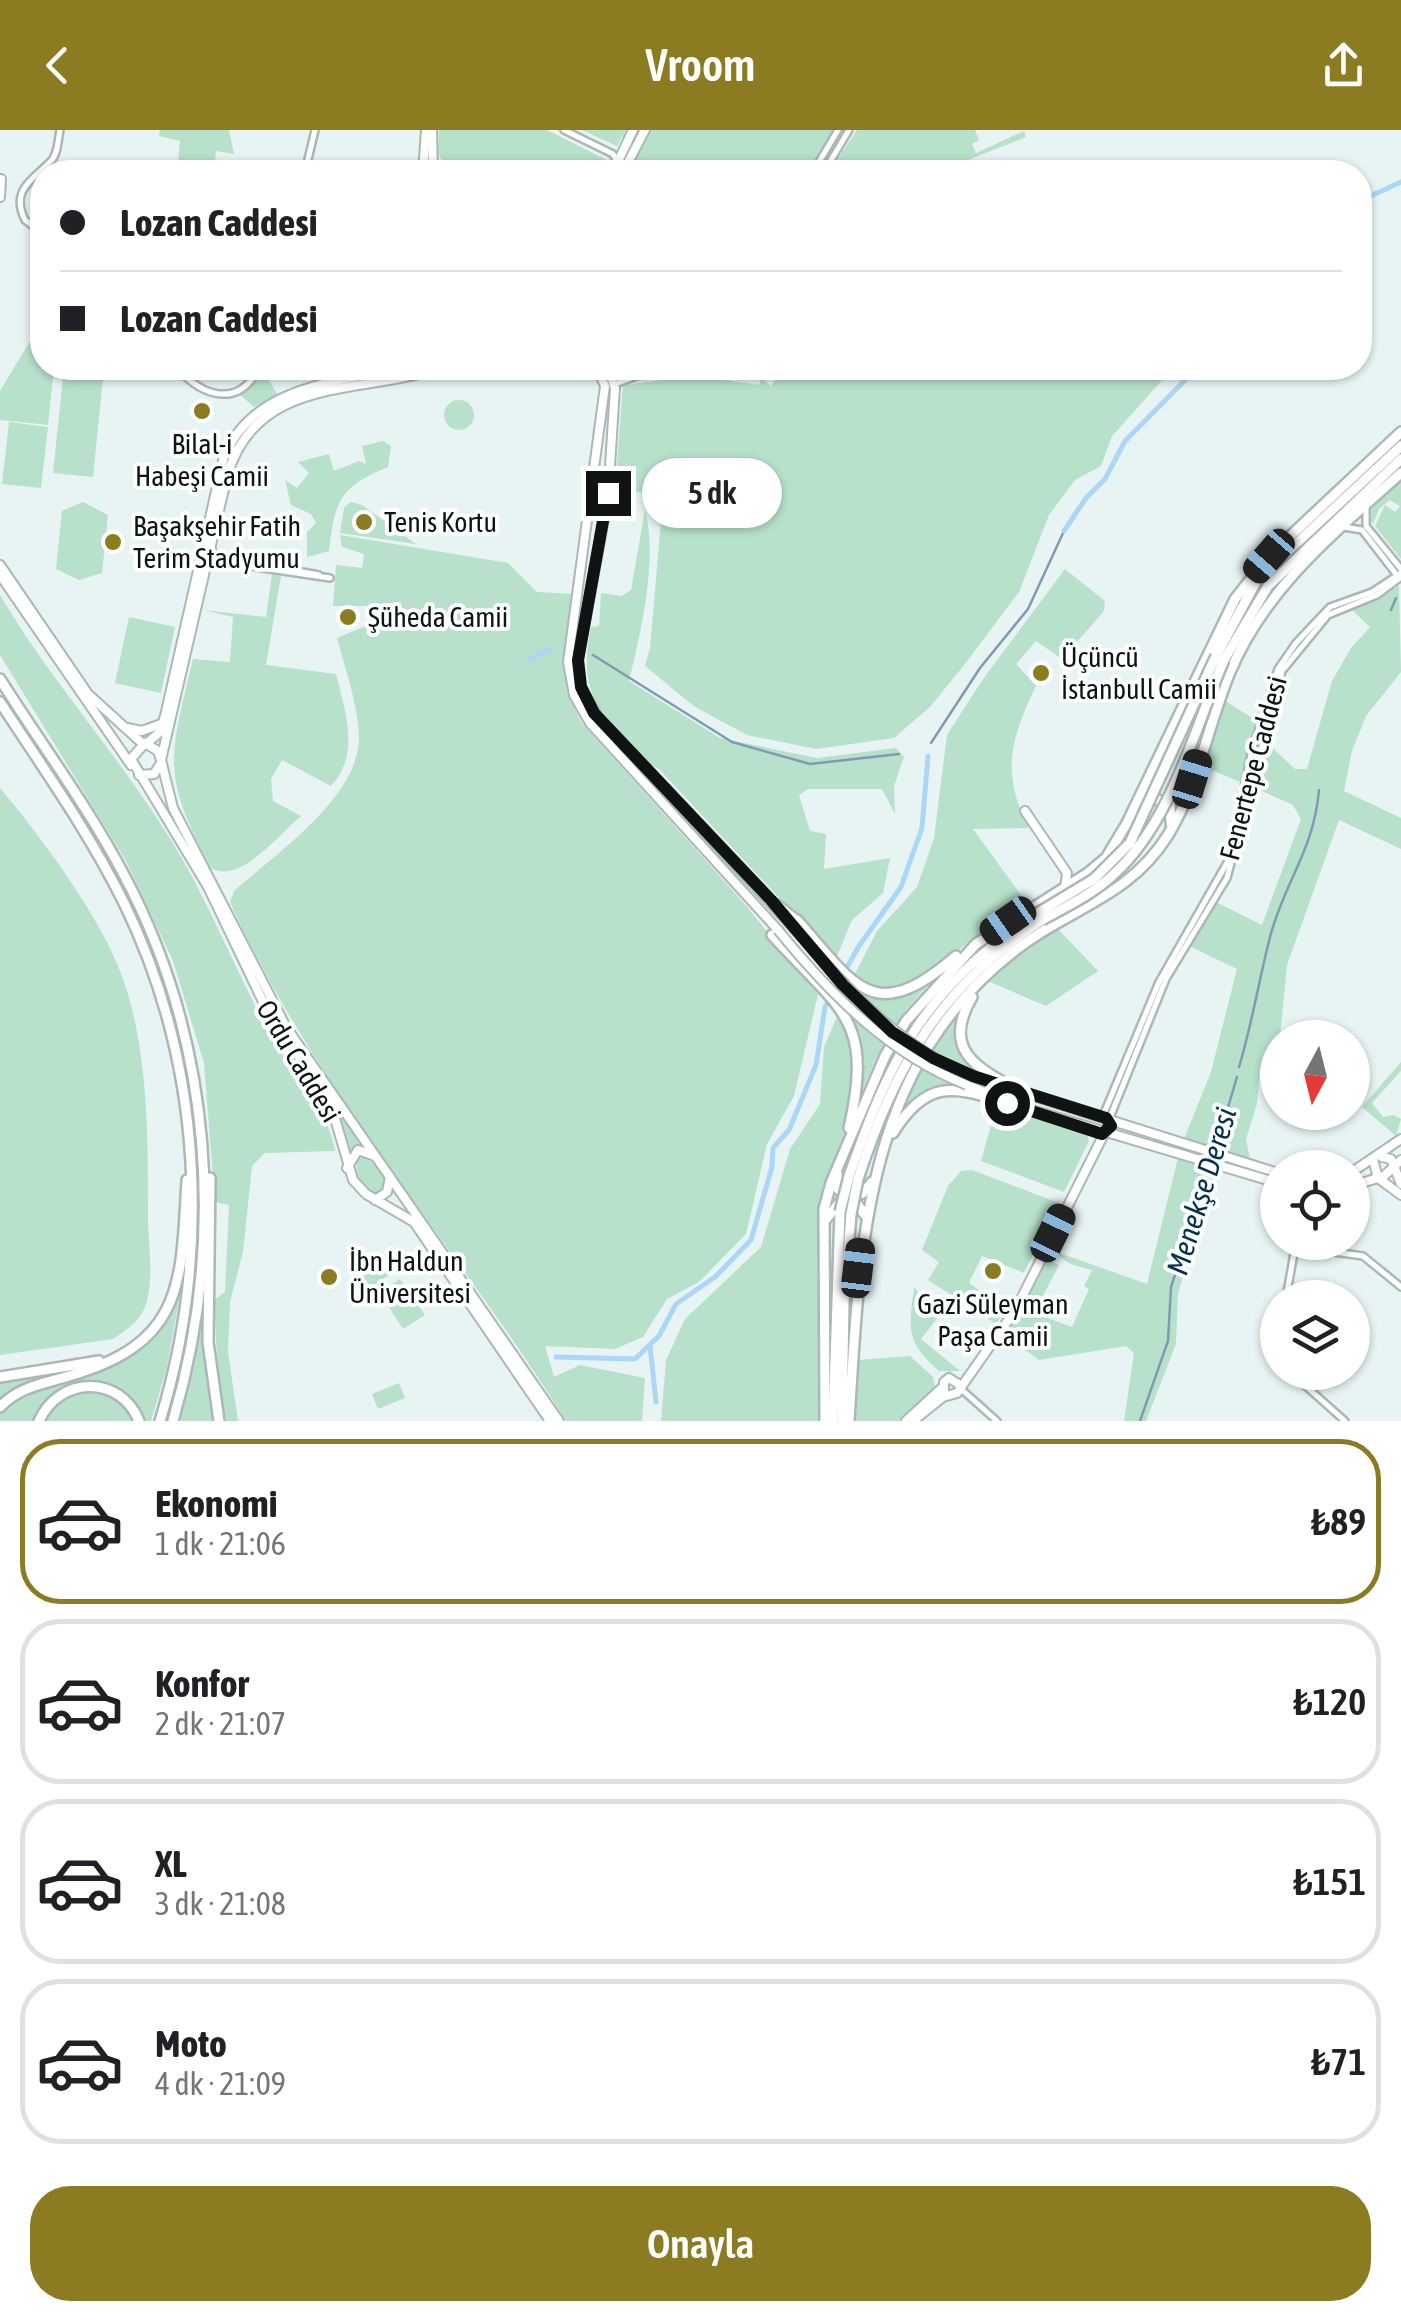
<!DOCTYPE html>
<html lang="tr">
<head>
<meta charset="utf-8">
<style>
  :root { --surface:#fff; --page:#f6f6f6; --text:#202124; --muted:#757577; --line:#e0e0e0; --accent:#8b7b21 }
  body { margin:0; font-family:"Asap Condensed",sans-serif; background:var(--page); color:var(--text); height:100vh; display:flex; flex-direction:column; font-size:38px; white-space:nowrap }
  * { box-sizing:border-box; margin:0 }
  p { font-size:32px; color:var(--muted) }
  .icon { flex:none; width:55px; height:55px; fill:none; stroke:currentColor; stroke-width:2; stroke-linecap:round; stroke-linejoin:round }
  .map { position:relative; height:1291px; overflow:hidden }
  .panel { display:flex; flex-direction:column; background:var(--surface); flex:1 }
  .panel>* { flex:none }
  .guide { position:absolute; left:30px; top:30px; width:1342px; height:220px; border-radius:40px; box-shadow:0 2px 8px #0004; display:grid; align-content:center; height:220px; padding:0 30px; background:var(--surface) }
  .needle { width:65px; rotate:187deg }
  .buttons { position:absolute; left:1260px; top:890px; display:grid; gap:20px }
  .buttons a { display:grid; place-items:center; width:110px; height:110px; border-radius:50%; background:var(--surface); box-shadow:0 2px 8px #0004; font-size:50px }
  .end { position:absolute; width:45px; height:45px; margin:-22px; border:12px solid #0f1313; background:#fff; box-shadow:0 0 0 5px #fff }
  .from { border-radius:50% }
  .bubble { position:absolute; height:70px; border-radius:35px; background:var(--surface); box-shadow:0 2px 8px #0004; font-size:32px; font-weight:600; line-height:70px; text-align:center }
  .car { position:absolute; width:30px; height:60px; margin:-30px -15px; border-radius:12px; box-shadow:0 0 8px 2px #0007; background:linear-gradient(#222 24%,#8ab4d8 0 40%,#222 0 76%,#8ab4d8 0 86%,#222 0) }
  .guide b { display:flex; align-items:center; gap:35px; height:95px; font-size:38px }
  .guide b+b { border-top:2px solid var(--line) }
  .guide i { width:25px; height:25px; background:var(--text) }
  ul { padding:18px 0 0; list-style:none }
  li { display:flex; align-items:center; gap:30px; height:165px; margin:0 20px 15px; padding:0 10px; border:5px solid var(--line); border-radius:40px }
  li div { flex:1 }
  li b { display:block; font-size:38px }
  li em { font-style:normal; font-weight:600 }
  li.selected { border-color:var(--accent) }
  li>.icon { width:90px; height:90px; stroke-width:1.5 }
  .button { display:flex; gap:20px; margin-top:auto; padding:20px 30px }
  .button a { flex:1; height:115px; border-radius:40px; background:var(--accent); color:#fff; font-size:40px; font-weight:600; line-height:115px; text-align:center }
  header { display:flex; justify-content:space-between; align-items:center; height:130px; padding:0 30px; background:var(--accent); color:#fff; font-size:45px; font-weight:600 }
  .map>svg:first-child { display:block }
</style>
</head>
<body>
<header><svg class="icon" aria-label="back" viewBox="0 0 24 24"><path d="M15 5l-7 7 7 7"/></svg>Vroom<svg class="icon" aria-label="share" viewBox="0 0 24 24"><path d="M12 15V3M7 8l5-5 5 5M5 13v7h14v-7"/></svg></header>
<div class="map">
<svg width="1401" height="1291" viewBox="0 0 1401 1291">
  <rect width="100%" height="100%" fill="#e8f4f4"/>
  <!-- green -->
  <g fill="#b7e1ca">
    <path d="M160 0H229L234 24 216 21 214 42H177L180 11 159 6Z"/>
    <path d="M439 0H547L611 32 605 42H448L438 23Z"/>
    <path d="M582 0H626L617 16Z"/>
    <path d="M649 0H833L809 42H628Z"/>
    <path d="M857 0H975L979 10 972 14 976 23 1024 1 1026 7 955 35 958 42H829Z"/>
    <path d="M35 203 42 209V238H54L48 295 0 290V261Z"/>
    <path d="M64 238H104L93 347 53 343Z"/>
    <path d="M782 238H1173L1112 306 1101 336 1075 350 1049 385 1019 462 965 534 930 577 894 608 816 619 747 605 695 577 645 536 650 518 662 379 739 385 741 368 615 361 623 255 694 246 759 255 761 248 771 256Z"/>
    <path d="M264 241 277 264 254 277 238 263Z"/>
    <circle cx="459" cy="285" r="15"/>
    <path d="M9 292 48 297 41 358 2 354Z"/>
    <path d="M383 311 391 316 388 337C340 357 335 369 329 421L307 427V402L316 393 311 384 291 375 285 350 297 358 309 343 298 332 329 324 334 341 359 331 366 334 362 316Z"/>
    <path d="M1401 351V429L1375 396 1385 375 1395 382 1400 376 1390 370 1379 379 1373 394 1369 388 1372 378Z"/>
    <path d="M83 372 108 385 102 443 79 450 56 439 62 381Z"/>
    <path d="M351 372 362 375 416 414 340 403 344 378Z"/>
    <path d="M645 380C658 428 641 503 629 551L720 608 817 628 896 618 904 627 894 656 895 684 882 659H808L799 665 810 701 826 704 824 739 890 728 883 763 852 790 836 829 659 639 649 634C603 586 576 568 591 497L599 496 601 463 621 466 631 460Z"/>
    <path d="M340 405 508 433 537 462 575 464C565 516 556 544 582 593L743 772 818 864 794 966 767 1014 746 1104 699 1152 667 1169 643 1207 615 1219 545 1216 554 1247 580 1235 645 1248 642 1291H566C457 1116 315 961 230 772L234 761C276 723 359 668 359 607 358 574 345 539 337 508L370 494 382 476H333L336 435 362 438 364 424 342 417Z"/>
    <path d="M1065 439 1105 471 1104 481 1062 529 1036 511 1016 534 1036 556C1011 608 1000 643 1029 698L973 699 1026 772 962 817 905 881 876 928 840 1014 818 1078 819 1291H661L666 1230 685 1189 761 1117 790 1019 820 974 824 917 855 844 877 801 917 757 934 708 947 605 983 549Z"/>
    <path d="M272 444 281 446 266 535 336 544C345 581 361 624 331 656L282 630 271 649 273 671 301 686C279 704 240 755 211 738 161 645 169 629 193 529L230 532 233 487 203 480 266 487Z"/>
    <path d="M1399 456 1401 542 1366 586 1352 621 1344 661 1401 688V719L1339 690 1287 835 1277 938 1260 936 1257 974 1246 1009 1250 1029 1184 1009 1211 942 1237 839 1189 816 1216 772 1262 795 1301 689 1293 675 1253 657 1263 609 1295 639H1307L1332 551 1351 518 1370 497 1351 479Z"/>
    <path d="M0 465C50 550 117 623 169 707 205 764 228 824 259 883 283 929 326 969 335 1021L265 1023 252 1036 243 1122 230 1172 228 1222 238 1291H225L219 1264 214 1170 225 1162 229 1075 215 1072 204 933 173 831 126 731 0 525Z"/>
    <path d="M129 487 175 497 161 563 115 553Z"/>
    <path d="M1224 570 1257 591 1242 653 1200 635Z"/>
    <path d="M14 583C35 603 50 633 66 658 148 785 196 919 200 1072L186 955 171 885 147 814 99 717Z"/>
    <path d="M0 658C38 703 92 776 115 829 150 907 148 1010 148 1093 149 1119 154 1152 145 1177 140 1191 125 1201 113 1209L0 1225Z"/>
    <path d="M1058 799 1098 841 1046 876 990 852 1014 827Z"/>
    <path d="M960 882 959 917 972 940 963 958 932 959 899 985 915 941Z"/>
    <path d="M1401 932V941L1372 973 1383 987 1393 985 1401 989 1396 1006 1362 977Z"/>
    <path d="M335 974 368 1019 347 1024Z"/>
    <path d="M997 974 1086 1002 1089 1011 1064 1062 981 1031Z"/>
    <path d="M357 1028C373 1027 383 1042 386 1057L381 1064 371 1062 356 1045Z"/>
    <path d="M1178 1028 1217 1040 1178 1163 1176 1214 1146 1291H1124L1134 1223 1126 1216 1039 1230 1003 1204 1047 1129 1059 1135 1034 1183 1072 1197 1089 1159 1084 1156 1092 1140 1070 1134 1051 1120 1147 1154Z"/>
    <path d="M972 1040 1059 1073 1024 1143 982 1126 969 1153 1006 1180 996 1194 928 1150 939 1132 922 1120 948 1056 961 1041Z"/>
    <path d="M379 1129 389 1145 365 1161 355 1146Z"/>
    <path d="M400 1149 425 1185 403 1199 380 1163Z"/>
    <path d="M914 1157 939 1186 921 1209 960 1241H939C905 1211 909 1200 914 1157Z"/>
    <path d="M181 1158 167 1237 151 1291H143L123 1263C90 1244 50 1251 38 1291H0V1282C14 1264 33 1260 54 1252 109 1231 153 1214 181 1158Z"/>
    <path d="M205 1175 207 1248 215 1291H179Z"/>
    <path d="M910 1226 933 1247 936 1261 902 1291H856L858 1230Z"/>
    <path d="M85 1238 0 1272V1251Z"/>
    <path d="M399 1253 405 1268 378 1279 372 1264Z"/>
    <path d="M75 1261C103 1261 122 1263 135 1291H44L54 1273Z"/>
  </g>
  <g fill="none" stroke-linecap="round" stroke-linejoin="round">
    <!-- stream -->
    <g stroke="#7d9cb3" stroke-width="2.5">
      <path d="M1391 480 1396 468"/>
      <path d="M593 525 732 612 810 634 899 624"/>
      <path d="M931 613 980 538 1028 479 1064 401"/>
      <path d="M1239 937C1252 894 1259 850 1270 807 1284 753 1314 720 1319 660"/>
      <path d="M1218 1011 1237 947"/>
      <path d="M1140 1291 1168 1211 1171 1157 1208 1043"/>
    </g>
    <!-- canal -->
    <g stroke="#acd6f7" stroke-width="5">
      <path d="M1238 33 1240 42"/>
      <path d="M1360 71 1401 52"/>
      <path d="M1064 401 1086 368 1105 349 1125 311 1197 238"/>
      <path d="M529 530 552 518"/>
      <path d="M1208 1043 1218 1011"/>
      <path d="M650 1216 656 1272"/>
      <path d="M556 1227 635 1229 659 1206 676 1174 715 1147 751 1110 772 1037 773 1018 789 1000 816 935 825 877 859 816 901 757 922 698 928 626"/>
    </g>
    <defs>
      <g id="minor">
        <path d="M564 0 613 24 616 30"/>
        <path d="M305 42 315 0"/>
        <path d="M813 42 838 0"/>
        <path d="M824 42 849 0"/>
        <path d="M42 103 25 90C10 59 33 50 51 31 58 24 58 10 60 0"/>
        <path d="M177 238C202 266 238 279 259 238"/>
        <path d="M615 254 645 243 712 238"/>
        <path d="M1366 375V396L1401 439"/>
        <path d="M1344 397 1362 400 1396 444"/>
        <path d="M212 420 216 426 319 445"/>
        <path d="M208 436 215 431 330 448"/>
        <path d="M1102 988 1159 852 1228 731 1252 620 1278 539 1296 513 1330 477 1372 462 1401 443"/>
        <path d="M1109 990 1166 849 1227 748 1282 541 1328 485 1377 465 1401 447"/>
        <path d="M1305 1118 1363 1126 1401 1157"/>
        <path d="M1286 1168 1296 1112 1305 1118"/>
        <path d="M1278 1219V1221"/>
        <path d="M1290 1242 1345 1291"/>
        <path d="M960 1258 997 1291"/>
      </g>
      <g id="major">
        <path d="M432 0 433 42"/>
        <path d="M423 42 426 0"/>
        <path d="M613 42 633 0"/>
        <path d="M623 42 645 0"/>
        <path d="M0 67 1 49"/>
        <path d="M441 238C361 265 257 244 227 346L161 630 173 678 286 897 559 1291"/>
        <path d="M597 238 605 256 568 532 574 565 590 593 778 800"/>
        <path d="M608 238 615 258 608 367 578 530 581 557 598 587 791 795"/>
        <circle cx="600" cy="367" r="5.5"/>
        <path d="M0 435 88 564 143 614"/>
        <path d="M0 445 131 635"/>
        <path d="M127 598 142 601 161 594"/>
        <path d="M147 613 160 602 165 586 224 326C255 256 334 253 398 238"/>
        <path d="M161 630 158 621 145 613 131 629 208 757 267 880 331 975 353 1050 366 1064 414 1092 550 1291"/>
        <path d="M139 645 154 644 161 633"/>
        <path d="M1025 681 1067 743 1065 758"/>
        <path d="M777 774 797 790"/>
        <path d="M973 947 1278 1043"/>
        <path d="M967 955 991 965"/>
        <path d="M1022 977 1278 1053"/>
        <path d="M1382 1027 1391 1029 1401 1054"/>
        <path d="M1374 1033 1378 1048 1401 1065"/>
        <path d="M347 1038 358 1020 375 1026"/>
        <path d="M1352 1042 1401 1009"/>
        <path d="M1352 1056 1384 1046 1401 1030"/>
        <path d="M375 1070 387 1062 390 1047"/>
        <path d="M944 1260V1252L949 1248 960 1255"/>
        <path d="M906 1291 943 1257"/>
        <path d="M913 1291 943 1267 957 1263 1016 1179 1104 1004"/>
      </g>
      <g id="highway">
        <path d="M1216 526 1257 450 1401 316"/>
        <path d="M1224 530 1268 456 1401 329"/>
        <path d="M0 549C41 614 87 675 123 743 213 911 226 1110 173 1291"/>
        <path d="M0 572C43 638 89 702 124 773 202 933 212 1121 160 1291"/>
        <path d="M1149 667 1170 674 1171 694"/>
        <path d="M797 790C856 857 874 897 956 826"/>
        <path d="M772 805C841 881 874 888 849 998"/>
        <path d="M972 867C942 918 974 937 1016 959"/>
        <path d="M893 1003C933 938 965 963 1027 978"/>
        <path d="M837 1043 838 1059 848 1066 863 1063 872 1052"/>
        <path d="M849 1046C892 923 925 859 1036 784"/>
        <path d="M210 1048 208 1212 219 1291"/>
        <path d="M858 1049C895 935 940 857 1042 790"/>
        <path d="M826 1089 841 1071 857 1074 865 1085"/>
        <path d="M0 1247 99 1231"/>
        <path d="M0 1277C18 1257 43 1254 69 1246 185 1213 181 1152 187 1050"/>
        <path d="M39 1291C59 1246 120 1244 139 1291"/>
        <path d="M825 1291 824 1079 831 1053 885 926 906 891 976 814 1088 743 1106 728 1127 693 1235 469 1269 426 1401 302"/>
        <path d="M833 1291 840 1082"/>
        <path d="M842 1291 844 1172 851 1084"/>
        <path d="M849 1291C860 1117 863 940 1013 822 1068 778 1128 769 1168 705 1198 656 1208 595 1230 542 1266 457 1334 403 1401 343"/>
      </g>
    </defs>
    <!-- minor casing -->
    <use href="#minor" stroke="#acb7b7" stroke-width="10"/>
    <!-- major casing -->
    <use href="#major" stroke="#acb7b7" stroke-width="12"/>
    <!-- highway casing -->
    <use href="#highway" stroke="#acb7b7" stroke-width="14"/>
    <!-- minor -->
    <use href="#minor" stroke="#fff" stroke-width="5"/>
    <!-- major -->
    <use href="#major" stroke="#fff" stroke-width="8"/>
    <!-- highway -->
    <use href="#highway" stroke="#fff" stroke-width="9"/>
    <defs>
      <g id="major-bridge">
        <path d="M791 795C847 857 893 914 973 947"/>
        <path d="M778 800C830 864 889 924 967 955"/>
      </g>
      <g id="highway-bridge">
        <path d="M1036 784 1094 749 1130 713 1216 526"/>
        <path d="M1042 790C1067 776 1093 764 1114 744 1172 691 1194 600 1224 530"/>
        <path d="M840 1082 849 1046"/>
        <path d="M851 1084 858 1049"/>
      </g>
    </defs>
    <!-- major-bridge casing -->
    <use href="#major-bridge" stroke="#acb7b7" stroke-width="12" stroke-linecap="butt"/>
    <!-- highway-bridge casing -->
    <use href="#highway-bridge" stroke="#acb7b7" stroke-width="14" stroke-linecap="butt"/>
    <!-- major-bridge -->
    <use href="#major-bridge" stroke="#fff" stroke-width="8"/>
    <!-- highway-bridge -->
    <use href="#highway-bridge" stroke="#fff" stroke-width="9"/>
  </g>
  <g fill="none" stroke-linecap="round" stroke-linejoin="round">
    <!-- route -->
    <path stroke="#0f1313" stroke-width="12" d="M608 363 578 530 581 557 594 583 771 770 843 855 892 902 933 928 973 946 1106 988 1111 996 1102 1004 1007 973"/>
  </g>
  <!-- markers -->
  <g fill="#8b7b21" stroke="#fdffff" stroke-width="4">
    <circle cx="202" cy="281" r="10"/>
    <circle cx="364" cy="392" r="10"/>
    <circle cx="113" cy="412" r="10"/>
    <circle cx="348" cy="487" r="10"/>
    <circle cx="1041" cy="543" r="10"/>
    <circle cx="993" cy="1141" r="10"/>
    <circle cx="329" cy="1147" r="10"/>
  </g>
  <g text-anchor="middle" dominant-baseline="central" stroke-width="8" stroke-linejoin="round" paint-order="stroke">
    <!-- poi labels -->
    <g font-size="28" fill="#0f1313" stroke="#fdffff" text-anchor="start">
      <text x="202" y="314" text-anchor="middle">Bilal-i<tspan x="202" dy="32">Habeşi Camii</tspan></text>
      <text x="384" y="392">Tenis Kortu</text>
      <text x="133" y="396">Başakşehir Fatih<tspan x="133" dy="32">Terim Stadyumu</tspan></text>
      <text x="368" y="487">Şüheda Camii</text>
      <text x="1061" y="527">Üçüncü<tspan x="1061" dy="32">İstanbull Camii</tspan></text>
      <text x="349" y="1131">İbn Haldun<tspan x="349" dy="32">Üniversitesi</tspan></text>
      <text x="993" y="1174" text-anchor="middle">Gazi Süleyman<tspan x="993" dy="32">Paşa Camii</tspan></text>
    </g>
    <!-- street labels -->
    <g font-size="28" fill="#0f1313" stroke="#fdffff">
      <text transform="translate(1253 638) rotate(-75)">Fenertepe Caddesi</text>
      <text transform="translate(299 931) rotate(59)">Ordu Caddesi</text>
    </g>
    <!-- water labels -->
    <g font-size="30" font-style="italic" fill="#06314c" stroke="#fdffff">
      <text transform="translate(1201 1061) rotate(-73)">Menekşe Deresi</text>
    </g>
  </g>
</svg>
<div class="buttons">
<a><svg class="needle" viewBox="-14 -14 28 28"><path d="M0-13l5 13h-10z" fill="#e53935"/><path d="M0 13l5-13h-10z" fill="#757577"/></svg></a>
<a><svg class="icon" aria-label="locate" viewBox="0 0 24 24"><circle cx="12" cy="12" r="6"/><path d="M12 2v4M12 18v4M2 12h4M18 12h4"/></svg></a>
<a><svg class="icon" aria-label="layers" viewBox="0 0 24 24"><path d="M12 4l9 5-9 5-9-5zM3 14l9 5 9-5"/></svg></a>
</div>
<i class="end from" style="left:1007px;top:973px"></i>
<i class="end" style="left:608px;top:363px"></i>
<div class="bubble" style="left:642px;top:328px;width:140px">5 dk</div>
<i class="car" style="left:1269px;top:426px;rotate:221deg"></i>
<i class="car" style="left:1192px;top:649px;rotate:17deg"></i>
<i class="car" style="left:1008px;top:791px;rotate:235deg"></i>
<i class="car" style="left:1053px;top:1103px;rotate:26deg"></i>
<i class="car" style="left:858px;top:1138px;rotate:7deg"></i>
<div class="guide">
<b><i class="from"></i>Lozan Caddesi</b>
<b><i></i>Lozan Caddesi</b>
</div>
</div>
<section class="panel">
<ul>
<li class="selected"><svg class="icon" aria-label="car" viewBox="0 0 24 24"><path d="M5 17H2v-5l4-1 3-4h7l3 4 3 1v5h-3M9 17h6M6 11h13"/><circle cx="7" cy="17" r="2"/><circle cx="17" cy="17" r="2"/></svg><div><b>Ekonomi</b><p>1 dk · 21:06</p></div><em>₺89</em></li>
<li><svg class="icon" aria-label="car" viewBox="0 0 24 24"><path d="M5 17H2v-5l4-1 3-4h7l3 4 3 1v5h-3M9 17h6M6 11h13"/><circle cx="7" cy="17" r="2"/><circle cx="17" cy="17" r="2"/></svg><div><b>Konfor</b><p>2 dk · 21:07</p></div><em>₺120</em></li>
<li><svg class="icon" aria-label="car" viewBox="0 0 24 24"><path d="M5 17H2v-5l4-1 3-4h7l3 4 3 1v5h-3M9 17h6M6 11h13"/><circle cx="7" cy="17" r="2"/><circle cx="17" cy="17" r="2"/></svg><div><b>XL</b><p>3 dk · 21:08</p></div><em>₺151</em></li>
<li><svg class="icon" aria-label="car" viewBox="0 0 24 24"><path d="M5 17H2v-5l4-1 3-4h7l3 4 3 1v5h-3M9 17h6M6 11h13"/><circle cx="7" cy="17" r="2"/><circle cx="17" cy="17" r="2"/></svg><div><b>Moto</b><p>4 dk · 21:09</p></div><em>₺71</em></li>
</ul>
<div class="button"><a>Onayla</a></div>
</section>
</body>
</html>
